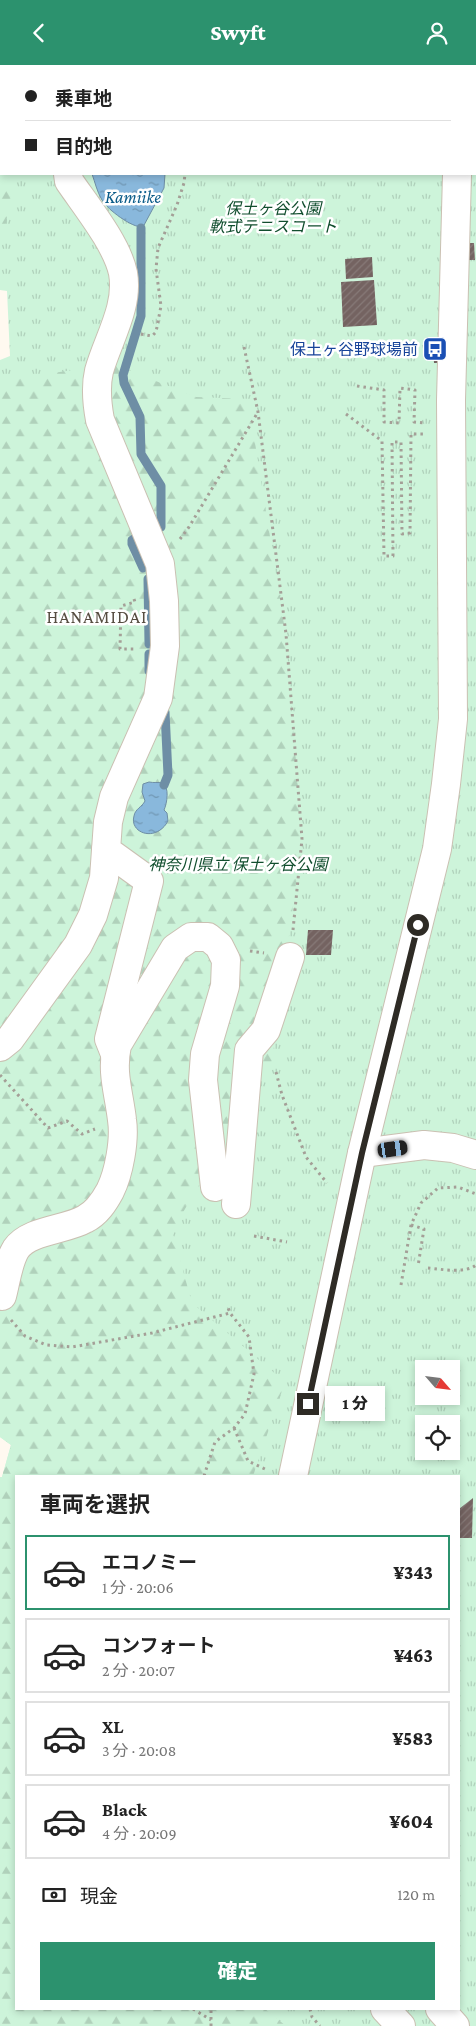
<!DOCTYPE html>
<html lang="ja">
<head>
<meta charset="utf-8">
<style>
  :root { --surface:#fff; --page:#f6f6f6; --text:#222; --muted:#767676; --line:#e0e0e0; --accent:#2c926e }
  body { margin:0; font-family:"Crimson Pro","Noto Sans JP",serif; background:var(--page); color:var(--text); height:100vh; display:flex; flex-direction:column; font-size:19px; white-space:nowrap }
  * { box-sizing:border-box; margin:0 }
  p { font-size:16px; color:var(--muted) }
  .icon { flex:none; width:28px; height:28px; fill:none; stroke:currentColor; stroke-width:2; stroke-linecap:round; stroke-linejoin:round }
  .map { position:relative; flex:1; overflow:hidden }
  .drawer { position:absolute; left:15px; top:1410px; width:445px; height:535px; display:flex; flex-direction:column; background:var(--surface); border-radius:0px; box-shadow:0 2px 8px #0003 }
  .drawer>* { flex:none }
  .banner { position:absolute; left:0px; top:0px; width:476px; height:110px; box-shadow:0 2px 8px #0003; display:grid; align-content:center; height:110px; padding:0 25px; background:var(--surface) }
  .needle { width:32px; rotate:118deg }
  .tools { position:absolute; left:415px; top:1295px; display:grid; gap:10px }
  .tools a { display:grid; place-items:center; width:45px; height:45px; border-radius:0px; background:var(--surface); box-shadow:0 2px 8px #0003; font-size:25px }
  .end { position:absolute; width:22px; height:22px; margin:-11px; border:6px solid #2e2b25; background:#fff; box-shadow:0 0 0 2px #fff }
  .from { border-radius:50% }
  .bubble { position:absolute; height:35px; border-radius:0px; background:var(--surface); box-shadow:0 2px 8px #0003; font-size:16px; font-weight:800; line-height:35px; text-align:center }
  .car { position:absolute; width:15px; height:30px; margin:-15px -8px; border-radius:6px; box-shadow:0 0 4px 1px #0007; background:linear-gradient(#222 24%,#8ab4d8 0 40%,#222 0 76%,#8ab4d8 0 86%,#222 0) }
  .banner b { display:flex; align-items:center; gap:18px; height:48px; font-size:19px }
  .banner b+b { border-top:1px solid var(--line) }
  .banner i { width:12px; height:12px; background:var(--text) }
  ul { padding:0; list-style:none }
  li { display:flex; align-items:center; gap:15px; height:75px; margin:0 10px 8px; padding:0 15px; border:2px solid var(--line); border-radius:0px }
  li div { flex:1 }
  li b { display:block; font-size:19px }
  li em { font-style:normal; font-weight:800 }
  li.active { border-color:var(--accent) }
  li>.icon { width:45px; height:45px; stroke-width:1.5 }
  h2 { padding:0 25px; font-size:22px; line-height:60px }
  .pay { display:flex; align-items:center; gap:12px; height:55px; padding:0 25px; font-size:19px }
  .pay p { margin-inline-start:auto }
  .action { display:flex; gap:10px; margin-top:auto; padding:10px 25px }
  .action a { flex:1; height:58px; border-radius:0px; background:var(--accent); color:#fff; font-size:20px; font-weight:800; line-height:58px; text-align:center }
  header { display:flex; justify-content:space-between; align-items:center; height:65px; padding:0 25px; background:var(--accent); color:#fff; font-size:22px; font-weight:800 }
  .map>svg:first-child { display:block }
</style>
</head>
<body>
<header><svg class="icon" aria-label="back" viewBox="0 0 24 24"><path d="M15 5l-7 7 7 7"/></svg>Swyft<svg class="icon" aria-label="person" viewBox="0 0 24 24"><circle cx="12" cy="8" r="4"/><path d="M4 21q1-7 8-7t8 7"/></svg></header>
<div class="map">
<svg width="476" height="1961" viewBox="0 0 476 1961">
  <defs>
    <pattern id="grass-tufts" width="24" height="20" patternUnits="userSpaceOnUse" patternTransform="scale(1.25)"><rect width="24" height="20" fill="#cdf4da"/><path d="M3 7l-1-3M5 7V3M7 7l1-3M15 17l-1-3M17 17v-4M19 17l1-3" fill="none" stroke="#b0d1bb"/></pattern>
    <pattern id="forest-firs" width="22" height="20" patternUnits="userSpaceOnUse" patternTransform="scale(1.25)"><rect width="22" height="20" fill="#cdf4da"/><path d="M5 1l3.5 6h-7zM16 11l3.5 6h-7z" fill="#b0d1bb"/></pattern>
    <pattern id="water-ripples" width="26" height="14" patternUnits="userSpaceOnUse" patternTransform="scale(1.25)"><rect width="26" height="14" fill="#89b8dc"/><path d="M2 4q2-2 4 0t4 0M15 11q2-2 4 0t4 0" fill="none" stroke="#7096b2"/></pattern>
    <pattern id="building-hatch" width="6" height="6" patternUnits="userSpaceOnUse" patternTransform="scale(1.25)"><rect width="6" height="6" fill="#746361"/><path d="M-1 1l2-2M0 6l6-6M5 7l2-2" fill="none" stroke="#877a78"/></pattern>
  </defs>
  <rect width="100%" height="100%" fill="#fff9f0"/>
  <!-- grass -->
  <path fill="url(#grass-tufts)" fill-rule="evenodd" d="M0 0H476V1961H0V1412H2L11 1380 0 1372V295L10 291 7 226 0 225ZM1 1H475V109H1ZM424 1304H451V1331H424ZM424 1359H451V1386H424ZM16 1411H459V1944H16Z"/>
  <!-- forest -->
  <g fill="url(#forest-firs)">
    <path d="M0 0H35L1 1V109H15L0 190Z"/>
    <path d="M113 299 196 332 248 334 286 572 302 774 272 996 172 1166 192 1238 285 1317 253 1411H16V1944H265L286 1961H0V1412H2L11 1380 0 1372V316Z"/>
  </g>
  <!-- water -->
  <g fill="url(#water-ripples)" stroke="#6e8ea5">
    <path d="M92 109H165L164 123 143 162C132 163 108 145 102 135 97 127 95 117 92 109Z"/>
    <path d="M149 717C154 718 158 717 162 718 170 721 167 739 164 745L167 748 168 756C156 778 129 768 134 751 135 744 142 742 145 736L142 727 143 719Z"/>
  </g>
  <g fill="none" stroke-linecap="round" stroke-linejoin="round">
    <!-- stream -->
    <g stroke="#6e8ea5" stroke-width="9">
      <path d="M160 1 161 0"/>
      <path d="M141 163V251L123 310 124 318 140 352 141 389 161 421V462"/>
      <path d="M137 472 132 475V479L143 503"/>
      <path d="M148 514 149 579"/>
      <path d="M149 589V606"/>
      <path d="M164 720 168 710 165 647"/>
    </g>
  </g>
  <!-- building -->
  <g fill="url(#building-hatch)">
    <path d="M467 178H474L475 195H467Z"/>
    <path d="M372 192 373 212 346 214 345 194Z"/>
    <path d="M374 215 377 260 343 262 341 217Z"/>
    <path d="M433 283H440V298H434Z"/>
    <path d="M308 865H333L331 890H306Z"/>
    <path d="M473 1433 472 1473H459V1444Z"/>
  </g>
  <g fill="none" stroke-linecap="round" stroke-linejoin="round">
    <defs>
      <g id="minor">
        <path d="M132 1 133 0"/>
        <path d="M459 1V0"/>
        <path d="M68 109 69 116C86 141 117 179 123 208 129 242 108 274 99 306 95 323 97 339 100 355L160 499 164 536 165 581 158 633 114 732 108 757 106 785 149 816 109 974 115 989"/>
        <path d="M0 982 10 974 78 880 93 850 104 813 106 785"/>
        <path d="M362 1088 424 1080 453 1083 476 1090"/>
        <path d="M236 1139 249 985 266 965 290 892"/>
        <path d="M2 1231C6 1216 8 1197 16 1184 29 1165 66 1165 85 1154 97 1148 104 1137 110 1126 119 1108 125 1075 122 1055 119 1028 111 1008 117 980L175 883 191 872H208L219 881 226 895 225 921 205 989 203 1015 215 1122"/>
        <path d="M293 1411 362 1088 437 784 446 719 453 654 451 335 457 109"/>
        <path d="M385 1944 401 1961"/>
        <path d="M440 1944 455 1961"/>
      </g>
    </defs>
    <!-- minor casing -->
    <use href="#minor" stroke="#cac0b2" stroke-width="30"/>
    <!-- path -->
    <g stroke="#a49f97" stroke-width="3" stroke-dasharray="2.5 4" stroke-linecap="butt">
      <path d="M141 269 152 271 156 267 161 241 156 204 158 183 177 140 184 118 185 109"/>
      <path d="M244 282 258 347 286 569 302 774 293 865"/>
      <path d="M357 321 384 325V357L399 358 400 323 415 325 414 357 424 358"/>
      <path d="M346 349 382 376 384 491H393L392 377H401L402 469 410 468 411 369H423"/>
      <path d="M180 474 189 462 258 347"/>
      <path d="M134 534 135 537 121 541 120 584H136"/>
      <path d="M250 886 264 888"/>
      <path d="M276 1007 282 1030 306 1092 327 1118"/>
      <path d="M0 1010 48 1063 67 1056 82 1069 95 1064"/>
      <path d="M411 1160 424 1164 418 1201"/>
      <path d="M254 1171 287 1177"/>
      <path d="M428 1203C441 1204 465 1209 476 1200"/>
      <path d="M401 1220 411 1160 421 1138 438 1123 458 1122 476 1129"/>
      <path d="M11 1255 25 1271 46 1280 72 1282 152 1268 230 1248"/>
      <path d="M234 1363 248 1396 267 1405"/>
      <path d="M204 1411 215 1377 234 1363 245 1349 254 1309 249 1272 230 1248 227 1240"/>
      <path d="M193 1944 211 1955"/>
      <path d="M310 1944 312 1952 320 1961"/>
      <path d="M211 1961V1944"/>
    </g>
    <!-- minor -->
    <use href="#minor" stroke="#fff" stroke-width="28"/>
  </g>
  <g fill="none" stroke-linecap="round" stroke-linejoin="round">
    <!-- route -->
    <path stroke="#2e2b25" stroke-width="6" d="M308 1339 362 1088 418 860"/>
  </g>
  <!-- icons -->
  <defs>
    <symbol id="bus-square" viewBox="-11 -11 22 22"><rect x="-9" y="-9" width="18" height="18" rx="4" fill="#1a4fb4" stroke="#fff"/><path d="M-5-6H5V4H4V6H2V4H-2V6H-4V4H-5ZM-3.5-4V0h7V-4ZM-3.5 1.2v1.5H-2V1.2ZM2 1.2v1.5H3.5V1.2Z" fill="#fff"/></symbol>
  </defs>
  <g fill-rule="evenodd">
    <use href="#bus-square" x="421" y="270" width="28" height="28"/>
  </g>
  <g text-anchor="middle" dominant-baseline="central" stroke-width="5" stroke-linejoin="round" paint-order="stroke">
    <!-- park labels -->
    <g font-size="16" font-style="italic" fill="#114e2e" stroke="#fff">
      <text x="273" y="143">保土ヶ谷公園<tspan x="273" dy="18">軟式テニスコート</tspan></text>
      <text x="238" y="799">神奈川県立 保土ヶ谷公園</text>
    </g>
    <!-- transit labels -->
    <g font-size="16" fill="#164399" stroke="#fff" text-anchor="end">
      <text x="418" y="284">保土ヶ谷野球場前</text>
    </g>
    <!-- water labels -->
    <g font-size="18" font-style="italic" fill="#0a5b88" stroke="#fff">
      <text x="133" y="132">Kamiike</text>
    </g>
    <!-- neighbourhood labels -->
    <g font-size="18" letter-spacing="1" fill="#564d41" stroke="#fff">
      <text x="97" y="552">HANAMIDAI</text>
    </g>
  </g>
</svg>
<div class="tools">
<a><svg class="needle" viewBox="-14 -14 28 28"><path d="M0-13l5 13h-10z" fill="#e53935"/><path d="M0 13l5-13h-10z" fill="#767676"/></svg></a>
<a><svg class="icon" aria-label="locate" viewBox="0 0 24 24"><circle cx="12" cy="12" r="6"/><path d="M12 2v4M12 18v4M2 12h4M18 12h4"/></svg></a>
</div>
<i class="end from" style="left:418px;top:860px"></i>
<i class="end" style="left:308px;top:1339px"></i>
<div class="bubble" style="left:325px;top:1321px;width:60px">1 分</div>
<i class="car" style="left:393px;top:1084px;rotate:82deg"></i>
<div class="banner">
<b><i class="from"></i>乗車地</b>
<b><i></i>目的地</b>
</div>
<section class="drawer">
<h2>車両を選択</h2>
<ul>
<li class="active"><svg class="icon" aria-label="car" viewBox="0 0 24 24"><path d="M5 17H2v-5l4-1 3-4h7l3 4 3 1v5h-3M9 17h6M6 11h13"/><circle cx="7" cy="17" r="2"/><circle cx="17" cy="17" r="2"/></svg><div><b>エコノミー</b><p>1 分 · 20:06</p></div><em>¥343</em></li>
<li><svg class="icon" aria-label="car" viewBox="0 0 24 24"><path d="M5 17H2v-5l4-1 3-4h7l3 4 3 1v5h-3M9 17h6M6 11h13"/><circle cx="7" cy="17" r="2"/><circle cx="17" cy="17" r="2"/></svg><div><b>コンフォート</b><p>2 分 · 20:07</p></div><em>¥463</em></li>
<li><svg class="icon" aria-label="car" viewBox="0 0 24 24"><path d="M5 17H2v-5l4-1 3-4h7l3 4 3 1v5h-3M9 17h6M6 11h13"/><circle cx="7" cy="17" r="2"/><circle cx="17" cy="17" r="2"/></svg><div><b>XL</b><p>3 分 · 20:08</p></div><em>¥583</em></li>
<li><svg class="icon" aria-label="car" viewBox="0 0 24 24"><path d="M5 17H2v-5l4-1 3-4h7l3 4 3 1v5h-3M9 17h6M6 11h13"/><circle cx="7" cy="17" r="2"/><circle cx="17" cy="17" r="2"/></svg><div><b>Black</b><p>4 分 · 20:09</p></div><em>¥604</em></li>
</ul>
<div class="pay"><svg class="icon" aria-label="cash" viewBox="0 0 24 24"><path d="M3 7h18v10H3z"/><circle cx="12" cy="12" r="2"/></svg>現金<p>120 m</p></div>
<div class="action"><a>確定</a></div>
</section>
</div>
</body>
</html>
